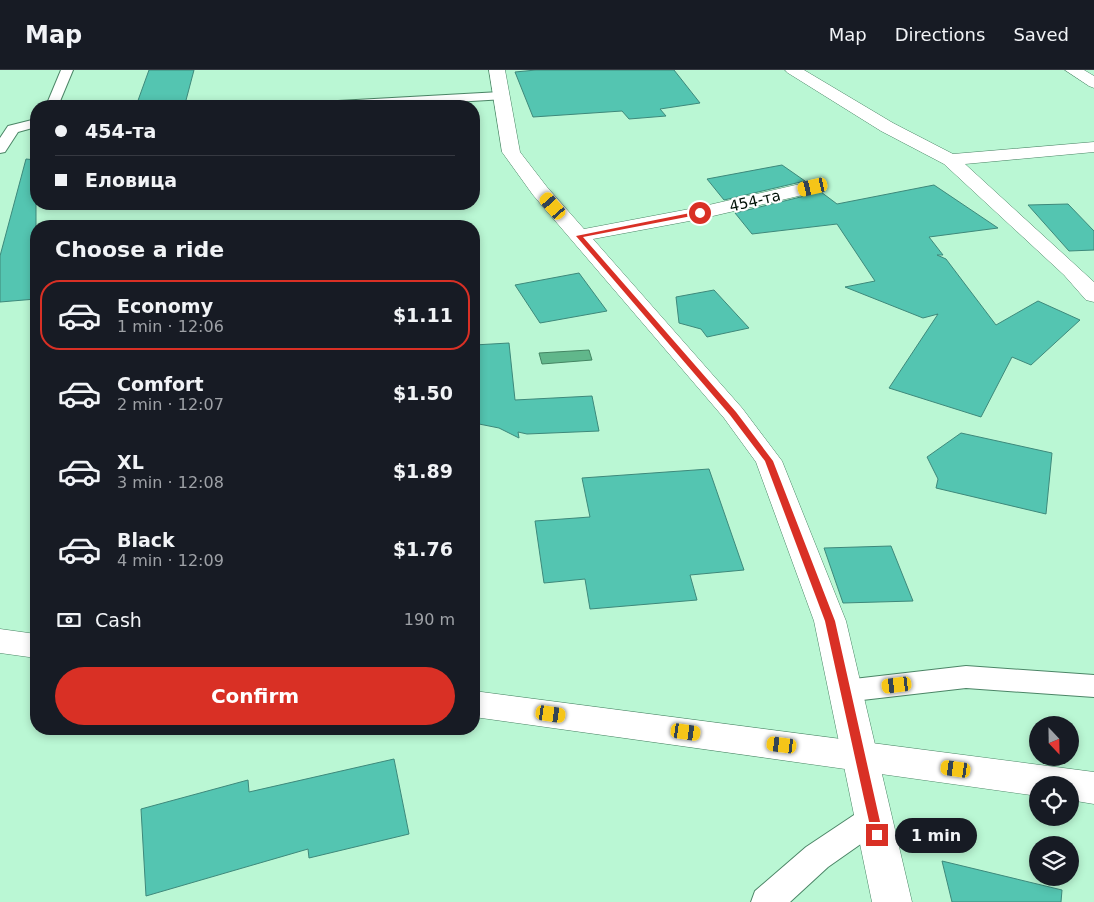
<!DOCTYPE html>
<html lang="en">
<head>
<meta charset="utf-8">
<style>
  :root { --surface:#171b24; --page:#242831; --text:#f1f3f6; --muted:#9ea1a6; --line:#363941; --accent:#d93025 }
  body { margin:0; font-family:"DejaVu Sans",sans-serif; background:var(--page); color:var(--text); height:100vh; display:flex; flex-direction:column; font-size:19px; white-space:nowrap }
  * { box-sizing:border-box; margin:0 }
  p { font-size:16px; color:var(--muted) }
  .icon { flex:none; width:28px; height:28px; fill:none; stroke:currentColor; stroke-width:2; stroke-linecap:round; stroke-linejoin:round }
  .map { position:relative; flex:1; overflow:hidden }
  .sheet { position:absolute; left:30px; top:150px; width:450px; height:515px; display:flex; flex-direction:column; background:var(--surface); border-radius:20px; box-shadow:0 2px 8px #0003 }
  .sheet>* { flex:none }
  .hud { position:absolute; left:30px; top:30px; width:450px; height:110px; border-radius:20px; box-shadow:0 2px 8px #0003; display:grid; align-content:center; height:110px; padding:0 25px; background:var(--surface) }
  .needle { width:32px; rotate:158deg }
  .buttons { position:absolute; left:1029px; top:646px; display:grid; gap:10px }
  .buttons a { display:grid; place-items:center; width:50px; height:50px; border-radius:50%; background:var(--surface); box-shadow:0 2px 8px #0003; font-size:25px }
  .end { position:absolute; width:22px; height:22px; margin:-11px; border:6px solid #d93025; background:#fff; box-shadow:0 0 0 2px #fff }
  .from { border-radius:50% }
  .bubble { position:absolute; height:35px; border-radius:18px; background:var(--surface); box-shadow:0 2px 8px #0003; font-size:16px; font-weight:700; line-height:35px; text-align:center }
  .car { position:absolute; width:15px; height:30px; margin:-15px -8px; border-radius:6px; box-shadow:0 0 4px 1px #0007; background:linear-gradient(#f5c518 24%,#345 0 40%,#f5c518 0 76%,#345 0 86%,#f5c518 0) }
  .hud b { display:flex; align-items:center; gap:18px; height:48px; font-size:19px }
  .hud b+b { border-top:1px solid var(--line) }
  .hud i { width:12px; height:12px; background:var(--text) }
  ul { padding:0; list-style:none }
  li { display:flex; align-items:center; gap:15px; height:70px; margin:0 10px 8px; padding:0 15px; border:2px solid transparent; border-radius:20px }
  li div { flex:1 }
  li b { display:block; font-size:19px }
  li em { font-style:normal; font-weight:700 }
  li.on { border-color:var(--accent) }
  li>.icon { width:45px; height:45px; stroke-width:1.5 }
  h2 { padding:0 25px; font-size:22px; line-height:60px }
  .pay { display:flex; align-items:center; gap:12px; height:55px; padding:0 25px; font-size:19px }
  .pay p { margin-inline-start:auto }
  .primary-button { display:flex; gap:10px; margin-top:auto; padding:10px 25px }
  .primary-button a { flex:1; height:58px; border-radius:30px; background:var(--accent); color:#fff; font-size:20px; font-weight:700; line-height:58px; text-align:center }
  header { display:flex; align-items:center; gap:30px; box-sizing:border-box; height:70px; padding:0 25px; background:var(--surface); border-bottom:1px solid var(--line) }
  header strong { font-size:24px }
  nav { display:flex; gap:28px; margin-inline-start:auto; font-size:18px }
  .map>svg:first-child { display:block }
</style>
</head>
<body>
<header>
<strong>Map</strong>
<nav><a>Map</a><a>Directions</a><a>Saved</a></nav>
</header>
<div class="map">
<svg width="1094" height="832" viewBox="0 0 1094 832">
  <rect width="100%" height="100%" fill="#baf7d4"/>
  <!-- water -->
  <path fill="#61b78b" stroke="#448563" d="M589 280 592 290 542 294 539 283Z"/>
  <!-- building -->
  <g fill="#54c5b1" stroke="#3e897b">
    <path d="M149 0H194L185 34 136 36Z"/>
    <path d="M536 0H674L700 33 660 39 666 46 629 49 622 41 533 47 515 2Z"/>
    <path d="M26 89 36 90V229L0 232V186Z"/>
    <path d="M782 95 805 111 724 130 707 109Z"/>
    <path d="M934 115 998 158 929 167 943 185H937L946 189 996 255 1038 231 1080 250 1031 295 1012 287 981 347 889 318 938 244 923 248 845 217 875 211 837 154 752 164 735 143 821 122 837 134Z"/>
    <path d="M1068 134 1094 161V180L1069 181 1028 135Z"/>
    <path d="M579 203 607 241 540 253 515 215Z"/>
    <path d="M714 220 749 258 707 267 701 259 679 253 676 227Z"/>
    <path d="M509 273 515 330 592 326 599 361 527 364 518 362 519 368 499 358 474 353V275Z"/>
    <path d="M961 363 1052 383 1046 444 936 418 938 409 927 387Z"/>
    <path d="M709 399 744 500 690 505 697 530 590 539 585 509 544 513 535 451 590 447 582 408Z"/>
    <path d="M891 476 913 531 843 533 824 478Z"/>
    <path d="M394 689 409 764 309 788 308 779 146 826 141 739 248 710 249 722Z"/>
    <path d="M942 791 1062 820 1061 832H952Z"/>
  </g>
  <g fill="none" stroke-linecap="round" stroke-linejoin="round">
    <defs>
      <g id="lane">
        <path d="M61 0H73L58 36H46Z"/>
        <path d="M500 22 507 26 505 29 387 36H313L320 32Z"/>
        <path d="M36 49V57L18 62 5 82 0 83V68L8 56Z"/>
        <path d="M966 596 1094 605V627L966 618 845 632 835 629 831 621 835 613 845 610Z"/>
        <path d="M874 735 885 739 889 748 885 757 828 797 790 832H751L755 821 806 777 863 739Z"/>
      </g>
      <g id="street">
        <path d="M489 0H505L520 82 547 117 584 159 700 137 813 111 820 113 822 117 820 121 700 149 593 169 742 338 782 391 846 551 912 832H872L814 551 756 392 724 348 533 125 502 82Z"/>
        <path d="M785 0H804L893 53 953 84 1094 72V82L965 94 1094 212V232L1086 230 1064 205 944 94 881 61 788 3Z"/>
        <path d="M1065 0H1084L1094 6V18L1089 16Z"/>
      </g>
      <g id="secondary">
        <path d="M0 559 36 564V588L0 583Z"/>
        <path d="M474 621 1094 702V734L1070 730V715H1038V726L474 647Z"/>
      </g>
    </defs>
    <!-- lane casing -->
    <use href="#lane" stroke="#4b8566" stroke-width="2"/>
    <!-- street casing -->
    <use href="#street" stroke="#4b8566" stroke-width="1"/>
    <!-- secondary casing -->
    <use href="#secondary" stroke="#4b8566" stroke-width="1"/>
    <!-- lane -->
    <use href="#lane" fill="#fff" fill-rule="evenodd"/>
    <!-- street -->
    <use href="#street" fill="#fff" fill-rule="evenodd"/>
    <!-- secondary -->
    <use href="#secondary" fill="#fff" fill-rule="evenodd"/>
  </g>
  <!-- route -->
  <path fill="#d93025" d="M700 141 702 144 583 167 736 342 773 391 835 551 883 765 881 768 877 770 873 768 872 765 825 551 765 391 730 345 576 166Z"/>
  <g text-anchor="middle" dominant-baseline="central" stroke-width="4.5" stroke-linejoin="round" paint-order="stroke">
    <!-- far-street labels -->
    <g font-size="15" fill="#001106" stroke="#fff">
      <text transform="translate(755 131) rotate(-13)">454-та</text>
    </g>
  </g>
</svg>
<div class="buttons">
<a><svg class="needle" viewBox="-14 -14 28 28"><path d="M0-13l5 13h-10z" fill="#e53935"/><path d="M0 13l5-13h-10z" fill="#9ea1a6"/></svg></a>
<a><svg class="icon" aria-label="locate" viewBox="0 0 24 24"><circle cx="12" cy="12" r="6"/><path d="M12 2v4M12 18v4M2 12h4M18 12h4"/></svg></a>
<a><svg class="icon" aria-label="layers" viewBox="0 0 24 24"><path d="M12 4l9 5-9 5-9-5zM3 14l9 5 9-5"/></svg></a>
</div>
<i class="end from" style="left:700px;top:143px"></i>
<i class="end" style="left:877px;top:765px"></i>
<div class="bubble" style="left:895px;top:748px;width:82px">1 min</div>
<i class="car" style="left:813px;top:117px;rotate:257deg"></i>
<i class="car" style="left:553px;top:136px;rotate:319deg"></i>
<i class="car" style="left:897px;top:615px;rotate:263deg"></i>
<i class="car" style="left:551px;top:644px;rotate:98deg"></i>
<i class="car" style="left:686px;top:662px;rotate:98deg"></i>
<i class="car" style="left:782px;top:675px;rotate:277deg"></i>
<i class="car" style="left:956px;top:699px;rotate:278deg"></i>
<div class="hud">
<b><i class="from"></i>454-та</b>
<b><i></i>Еловица</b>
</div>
<section class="sheet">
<h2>Choose a ride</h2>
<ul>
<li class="on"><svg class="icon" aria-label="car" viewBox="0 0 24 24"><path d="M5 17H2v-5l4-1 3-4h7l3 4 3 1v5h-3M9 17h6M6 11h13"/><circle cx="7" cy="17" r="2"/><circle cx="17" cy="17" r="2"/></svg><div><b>Economy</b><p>1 min · 12:06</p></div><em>$1.11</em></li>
<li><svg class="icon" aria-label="car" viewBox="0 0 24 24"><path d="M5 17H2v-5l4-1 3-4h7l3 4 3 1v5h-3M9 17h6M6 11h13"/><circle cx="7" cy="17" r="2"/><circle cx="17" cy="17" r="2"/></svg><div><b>Comfort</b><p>2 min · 12:07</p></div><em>$1.50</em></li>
<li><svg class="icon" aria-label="car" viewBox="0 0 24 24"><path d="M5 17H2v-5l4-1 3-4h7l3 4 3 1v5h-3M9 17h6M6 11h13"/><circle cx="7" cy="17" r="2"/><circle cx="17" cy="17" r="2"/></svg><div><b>XL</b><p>3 min · 12:08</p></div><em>$1.89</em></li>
<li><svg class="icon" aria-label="car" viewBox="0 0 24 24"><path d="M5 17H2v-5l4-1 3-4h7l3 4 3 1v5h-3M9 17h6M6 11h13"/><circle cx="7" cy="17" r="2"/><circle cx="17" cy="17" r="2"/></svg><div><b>Black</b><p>4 min · 12:09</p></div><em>$1.76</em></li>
</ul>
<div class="pay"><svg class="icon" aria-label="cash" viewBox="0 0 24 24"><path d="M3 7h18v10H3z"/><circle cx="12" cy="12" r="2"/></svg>Cash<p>190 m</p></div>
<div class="primary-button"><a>Confirm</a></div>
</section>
</div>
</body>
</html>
